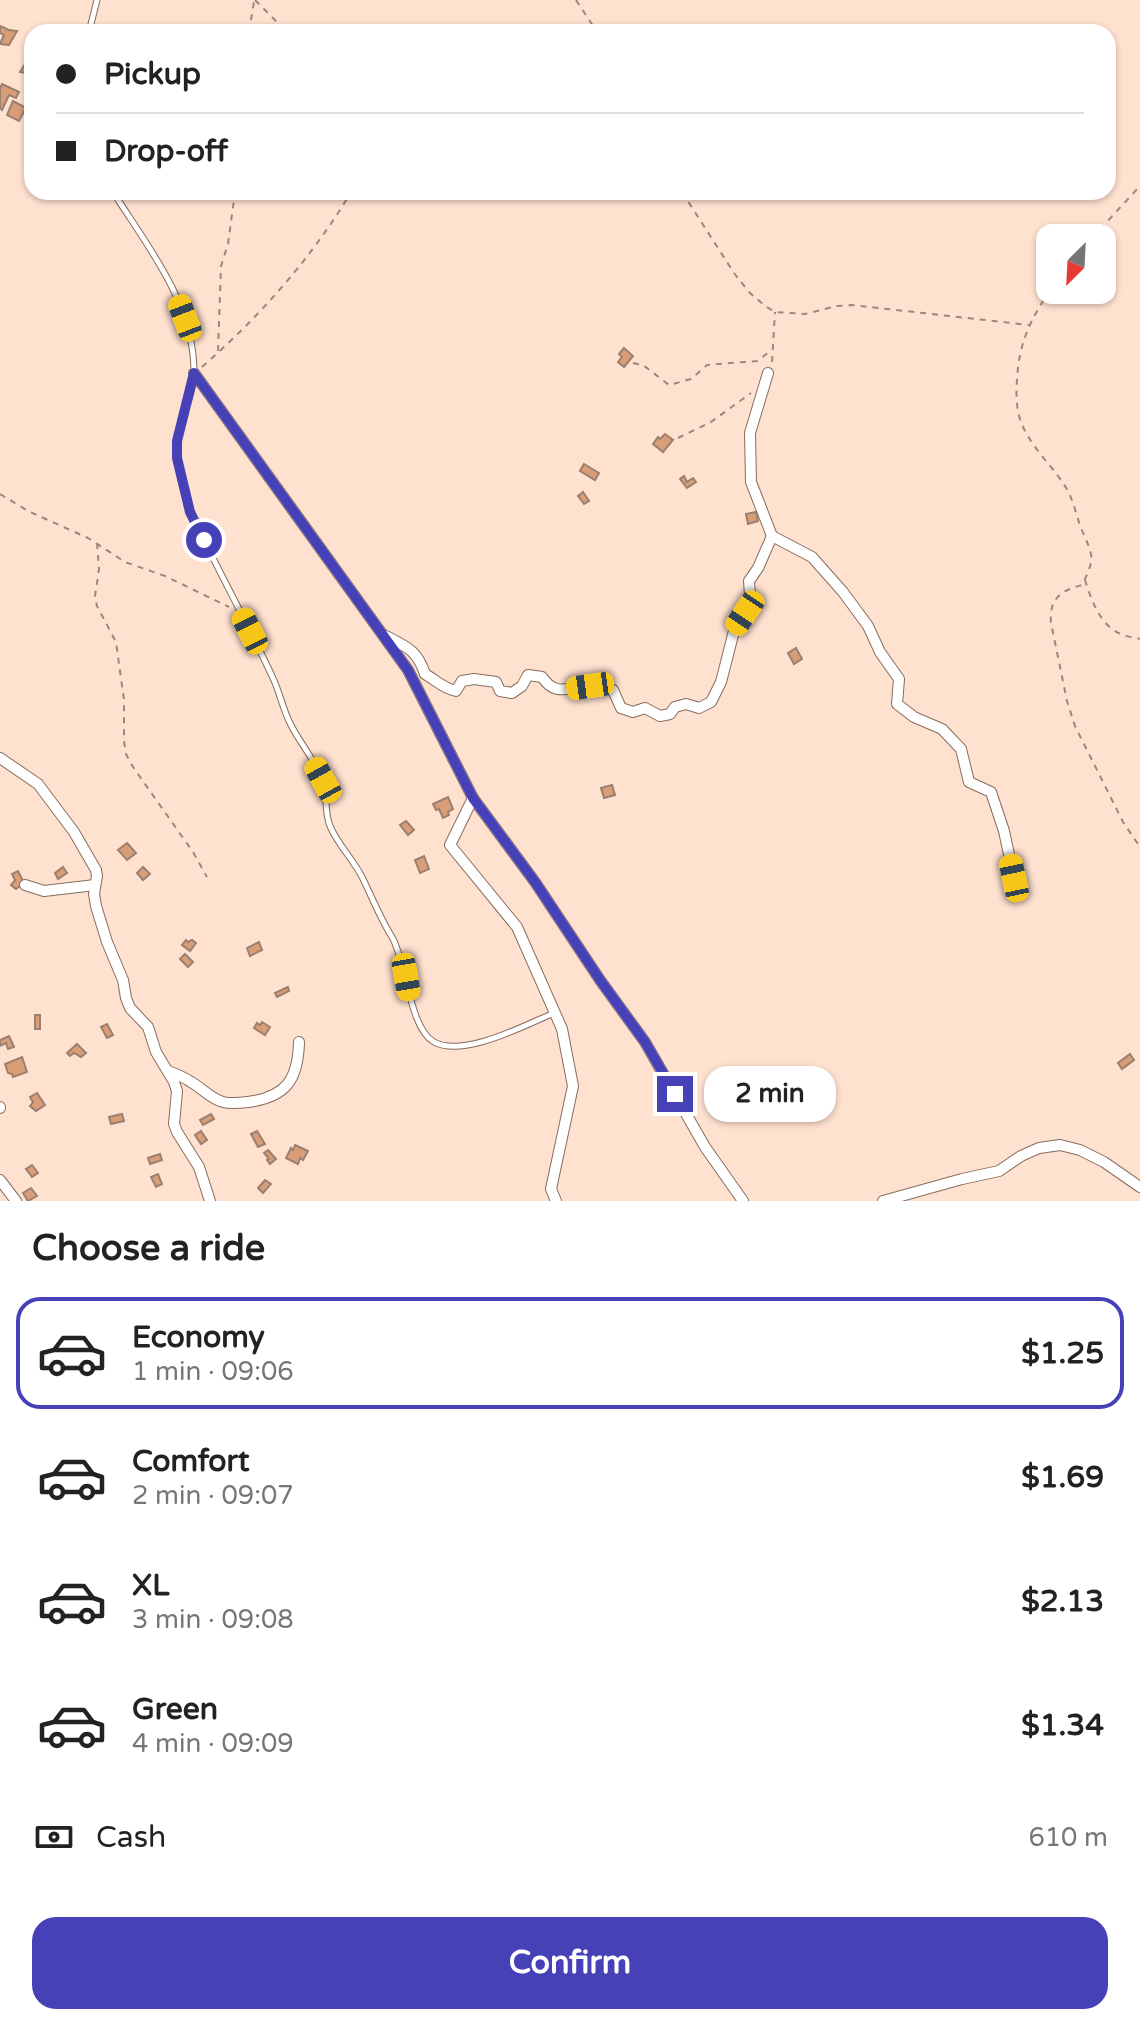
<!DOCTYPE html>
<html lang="en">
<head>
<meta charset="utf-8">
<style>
  :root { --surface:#fff; --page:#f6f6f6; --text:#222; --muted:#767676; --line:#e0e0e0; --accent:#4741b7 }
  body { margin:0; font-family:"Varela Round",sans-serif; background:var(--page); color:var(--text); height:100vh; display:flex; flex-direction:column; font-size:30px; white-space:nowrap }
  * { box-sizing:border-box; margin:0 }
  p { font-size:26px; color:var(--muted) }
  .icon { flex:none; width:44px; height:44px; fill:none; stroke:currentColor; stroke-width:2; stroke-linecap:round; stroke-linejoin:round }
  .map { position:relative; height:1201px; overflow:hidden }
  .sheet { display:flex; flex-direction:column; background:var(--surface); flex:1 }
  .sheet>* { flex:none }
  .banner { position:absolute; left:24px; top:24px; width:1092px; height:176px; border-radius:24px; box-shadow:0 2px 6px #0004; display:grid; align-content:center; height:176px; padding:0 32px; background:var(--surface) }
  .needle { width:52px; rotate:204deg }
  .fabs { position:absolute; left:1036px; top:224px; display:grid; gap:16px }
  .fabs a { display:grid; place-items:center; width:80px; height:80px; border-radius:16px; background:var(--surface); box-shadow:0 2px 6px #0004; font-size:40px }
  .end { position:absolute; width:36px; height:36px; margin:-18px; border:10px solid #4741b7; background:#fff; box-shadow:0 0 0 4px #fff }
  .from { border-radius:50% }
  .bubble { position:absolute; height:56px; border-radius:24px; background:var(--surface); box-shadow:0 2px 6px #0004; font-size:26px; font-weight:700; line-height:56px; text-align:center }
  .car { position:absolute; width:24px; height:48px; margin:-24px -12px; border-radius:10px; box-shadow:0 0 6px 2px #0007; background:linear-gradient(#f5c518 24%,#345 0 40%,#f5c518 0 76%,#345 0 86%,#f5c518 0) }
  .banner b { display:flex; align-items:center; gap:28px; height:76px; font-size:30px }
  .banner b+b { border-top:2px solid var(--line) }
  .banner i { width:20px; height:20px; background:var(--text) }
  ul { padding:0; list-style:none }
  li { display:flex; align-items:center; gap:24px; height:112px; margin:0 16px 12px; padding:0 16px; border:4px solid transparent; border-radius:24px }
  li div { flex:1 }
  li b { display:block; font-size:30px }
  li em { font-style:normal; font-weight:700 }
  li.on { border-color:var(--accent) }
  li>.icon { width:72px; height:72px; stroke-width:1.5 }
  h2 { padding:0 32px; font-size:36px; line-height:96px }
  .pay { display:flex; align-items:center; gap:20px; height:88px; padding:0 32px; font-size:30px }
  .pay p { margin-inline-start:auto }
  .button { display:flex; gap:16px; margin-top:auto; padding:16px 32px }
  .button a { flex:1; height:92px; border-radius:24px; background:var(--accent); color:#fff; font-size:32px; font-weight:700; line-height:92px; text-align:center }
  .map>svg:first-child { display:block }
</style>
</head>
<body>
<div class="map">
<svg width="1140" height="1201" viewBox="0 0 1140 1201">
  <rect width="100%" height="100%" fill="#ffe1cf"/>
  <!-- building -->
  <g fill="#d99d78" stroke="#9b8070" stroke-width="2">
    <path d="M0 26 9 30 17 31 9 45 0 44 4 35 0 33Z"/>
    <path d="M29 58H32V74L20 72Z"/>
    <path d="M2 84 19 92 16 98 9 95 2 110 0 108V89Z"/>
    <path d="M13 101 26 108 19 121 7 115Z"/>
    <path d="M624 348 633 356 624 367 618 362 622 357 619 354Z"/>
    <path d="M665 434 673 440 663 452 653 444 658 437 660 439Z"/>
    <path d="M584 464 599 473 595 480 580 471Z"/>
    <path d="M684 476 687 482 693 478 696 482 687 488 680 479Z"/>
    <path d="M583 492 589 501 584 504 578 496Z"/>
    <path d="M756 512 758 521 748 524 746 514Z"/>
    <path d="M796 648 802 659 794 664 788 653Z"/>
    <path d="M612 785 615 795 604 798 601 788Z"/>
    <path d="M448 797 453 809 448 812 449 815 443 818 439 809 436 810 433 804Z"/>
    <path d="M406 821 414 830 408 835 400 825Z"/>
    <path d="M127 843 136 853 127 860 118 850Z"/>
    <path d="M424 856 429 869 420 873 415 860Z"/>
    <path d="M63 867 67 873 58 879 55 873Z"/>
    <path d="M143 867 150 874 143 880 137 873Z"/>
    <path d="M18 871 24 883 16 889 11 885 15 880 12 874Z"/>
    <path d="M186 940 188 942 192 940 196 943 190 951 182 945Z"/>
    <path d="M259 942 262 950 250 956 247 948Z"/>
    <path d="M185 954 193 962 188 967 180 959Z"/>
    <path d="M288 987 289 991 277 997 275 993Z"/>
    <rect x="35" y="1015" width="5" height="14"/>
    <path d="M262 1022 270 1027 265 1035 254 1028 257 1023 260 1025Z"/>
    <path d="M107 1024 113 1035 107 1038 101 1027Z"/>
    <path d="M9 1036 14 1047 8 1049 6 1043 0 1046V1040Z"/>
    <path d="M77 1044 86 1053 81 1057 74 1053 70 1056 67 1053Z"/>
    <path d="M1130 1054 1134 1060 1122 1069 1118 1063Z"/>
    <path d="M22 1057 27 1072 13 1077 12 1074 8 1073 5 1064Z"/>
    <path d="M37 1093 45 1105 36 1111 30 1106 33 1102 30 1097Z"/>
    <path d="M122 1114 124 1121 111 1124 109 1117Z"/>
    <path d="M211 1114 214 1119 203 1125 200 1120Z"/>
    <path d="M201 1131 207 1140 201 1144 195 1135Z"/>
    <path d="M257 1131 265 1144 258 1147 251 1134Z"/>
    <path d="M295 1145 308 1151 303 1160 300 1158 298 1164 286 1158 291 1148 293 1150Z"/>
    <path d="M268 1150 276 1159 270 1164 267 1160 269 1159 264 1153Z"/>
    <path d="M160 1154 162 1160 150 1164 148 1158Z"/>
    <path d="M32 1165 38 1173 32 1177 26 1169Z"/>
    <path d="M158 1174 162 1184 156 1187 151 1177Z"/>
    <path d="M265 1180 271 1184 263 1193 258 1188Z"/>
    <path d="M31 1188 37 1196 28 1201 23 1193Z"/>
  </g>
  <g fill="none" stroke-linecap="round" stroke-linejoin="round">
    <defs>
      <g id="service">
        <path d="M89 32 97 0"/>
        <path d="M113 192C148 247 194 303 194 372 194 396 179 418 177 442 175 463 183 487 189 507 194 524 205 541 212 556 232 596 253 635 272 676 279 690 282 706 289 721 298 741 314 758 322 779 328 794 324 812 330 826 338 845 353 859 362 877 372 897 380 918 392 937 407 963 409 1028 434 1042 464 1058 525 1025 554 1013"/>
      </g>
      <g id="minor">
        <path d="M194 373 408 670 473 798 450 845 517 927 562 1029 573 1086 551 1189 556 1201"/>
        <path d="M768 373 750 433 751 482 772 536 812 557 843 592 868 626 880 652 899 679 897 704 914 717 942 729 961 749 969 782 991 792 1004 831 1014 878"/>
        <path d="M386 636C407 647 417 650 425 674 437 681 443 688 456 691L462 681 474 679 496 682 500 691 512 693 522 686 528 675 542 677C557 699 570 685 592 686 599 687 606 689 613 690L621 708 633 712 645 708 660 716 670 714 675 707 686 704 699 708 711 702 721 682 735 627 745 613 750 595 749 581 758 568 772 536"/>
        <path d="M0 758 38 784 74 832 96 870 97 876 94 894 96 906 107 942 123 980 126 998 130 1008 148 1027 156 1052 174 1082 177 1091 174 1124 177 1132 199 1167 210 1201"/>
        <path d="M473 798 535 882 600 980 645 1042 705 1147 743 1201"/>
        <path d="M25 885 44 891 95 885"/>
        <path d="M168 1071C176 1074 184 1077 191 1082 202 1088 211 1099 223 1102 231 1104 240 1103 248 1102 286 1097 298 1080 299 1042"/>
        <path d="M0 1107V1108"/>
        <path d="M0 1180 16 1201"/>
        <path d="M883 1201 962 1179 999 1171 1021 1156 1039 1148 1060 1145 1080 1150 1104 1162 1140 1187"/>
      </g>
    </defs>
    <!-- service casing -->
    <use href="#service" stroke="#876d5d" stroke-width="7"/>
    <!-- minor casing -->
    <use href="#minor" stroke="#876d5d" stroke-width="12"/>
    <!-- path -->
    <g stroke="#9c877b" stroke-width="2" stroke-dasharray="6 6" stroke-linecap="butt">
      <path d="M255 0 287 32"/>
      <path d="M576 0 597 32"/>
      <path d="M249 32 254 2"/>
      <path d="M682 192 734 273 749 292 765 306 775 312 805 314 837 306 852 305 1029 325"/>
      <path d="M1092 238 1140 186"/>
      <path d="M1050 290C1030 321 1019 342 1017 380 1016 394 1016 408 1021 422 1031 449 1056 468 1069 493 1074 504 1077 517 1081 528 1093 556 1096 557 1082 585 1060 591 1049 599 1051 623L1067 701 1075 726 1123 822 1140 847"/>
      <path d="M218 351 221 266 228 244 235 192"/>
      <path d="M772 362 775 312"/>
      <path d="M633 363 643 365 669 385 691 379 707 365 757 361 772 350"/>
      <path d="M202 367C259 317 312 258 351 192"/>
      <path d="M678 438 711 422 751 393"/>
      <path d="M0 494 28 511 88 538 125 562 165 576 229 607"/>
      <path d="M97 543 99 569 95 596 97 606 116 642 124 700V741L126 754 133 767 193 852 207 877"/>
      <path d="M1085 580C1091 599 1100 626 1121 634 1126 637 1134 637 1140 639"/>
    </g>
    <!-- service -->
    <use href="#service" stroke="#fff" stroke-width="5"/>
    <!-- minor -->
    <use href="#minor" stroke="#fff" stroke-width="10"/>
  </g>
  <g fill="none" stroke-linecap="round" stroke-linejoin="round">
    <!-- route -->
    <path stroke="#4741b7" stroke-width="10" d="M204 540 190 512 177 458V441L194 373 408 670 473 798 535 882 600 980 645 1042 675 1094"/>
  </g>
</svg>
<div class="fabs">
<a><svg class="needle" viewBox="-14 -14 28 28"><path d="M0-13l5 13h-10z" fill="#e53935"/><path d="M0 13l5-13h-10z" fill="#767676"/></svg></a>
</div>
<i class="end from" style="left:204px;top:540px"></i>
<i class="end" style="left:675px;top:1094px"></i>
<div class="bubble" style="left:704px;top:1066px;width:132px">2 min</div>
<i class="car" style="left:185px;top:318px;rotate:339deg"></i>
<i class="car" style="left:745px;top:613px;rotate:214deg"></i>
<i class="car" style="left:250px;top:631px;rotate:333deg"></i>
<i class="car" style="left:590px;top:686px;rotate:262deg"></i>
<i class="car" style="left:323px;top:780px;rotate:331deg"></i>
<i class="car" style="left:1014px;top:878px;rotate:348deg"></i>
<i class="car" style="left:406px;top:977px;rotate:170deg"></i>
<div class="banner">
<b><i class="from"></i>Pickup</b>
<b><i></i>Drop-off</b>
</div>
</div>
<section class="sheet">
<h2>Choose a ride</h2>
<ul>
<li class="on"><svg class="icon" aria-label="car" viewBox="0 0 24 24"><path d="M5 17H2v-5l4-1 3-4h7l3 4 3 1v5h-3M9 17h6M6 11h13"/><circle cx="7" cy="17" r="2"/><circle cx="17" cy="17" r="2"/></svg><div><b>Economy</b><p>1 min · 09:06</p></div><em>$1.25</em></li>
<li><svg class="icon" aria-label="car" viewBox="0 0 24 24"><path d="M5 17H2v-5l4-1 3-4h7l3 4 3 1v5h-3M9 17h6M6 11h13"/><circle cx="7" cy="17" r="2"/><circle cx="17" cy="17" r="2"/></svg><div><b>Comfort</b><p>2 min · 09:07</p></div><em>$1.69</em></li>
<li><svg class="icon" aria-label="car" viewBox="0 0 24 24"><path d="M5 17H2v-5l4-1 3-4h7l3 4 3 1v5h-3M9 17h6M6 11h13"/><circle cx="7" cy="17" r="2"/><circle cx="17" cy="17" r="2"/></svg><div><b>XL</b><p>3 min · 09:08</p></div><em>$2.13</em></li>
<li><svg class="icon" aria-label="car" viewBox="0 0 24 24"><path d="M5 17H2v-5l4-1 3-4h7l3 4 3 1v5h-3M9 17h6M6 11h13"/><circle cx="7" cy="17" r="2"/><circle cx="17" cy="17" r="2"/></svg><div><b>Green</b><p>4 min · 09:09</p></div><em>$1.34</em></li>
</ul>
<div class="pay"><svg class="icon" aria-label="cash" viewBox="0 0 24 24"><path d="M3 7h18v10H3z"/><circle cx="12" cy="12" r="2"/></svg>Cash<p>610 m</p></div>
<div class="button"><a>Confirm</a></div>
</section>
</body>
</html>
